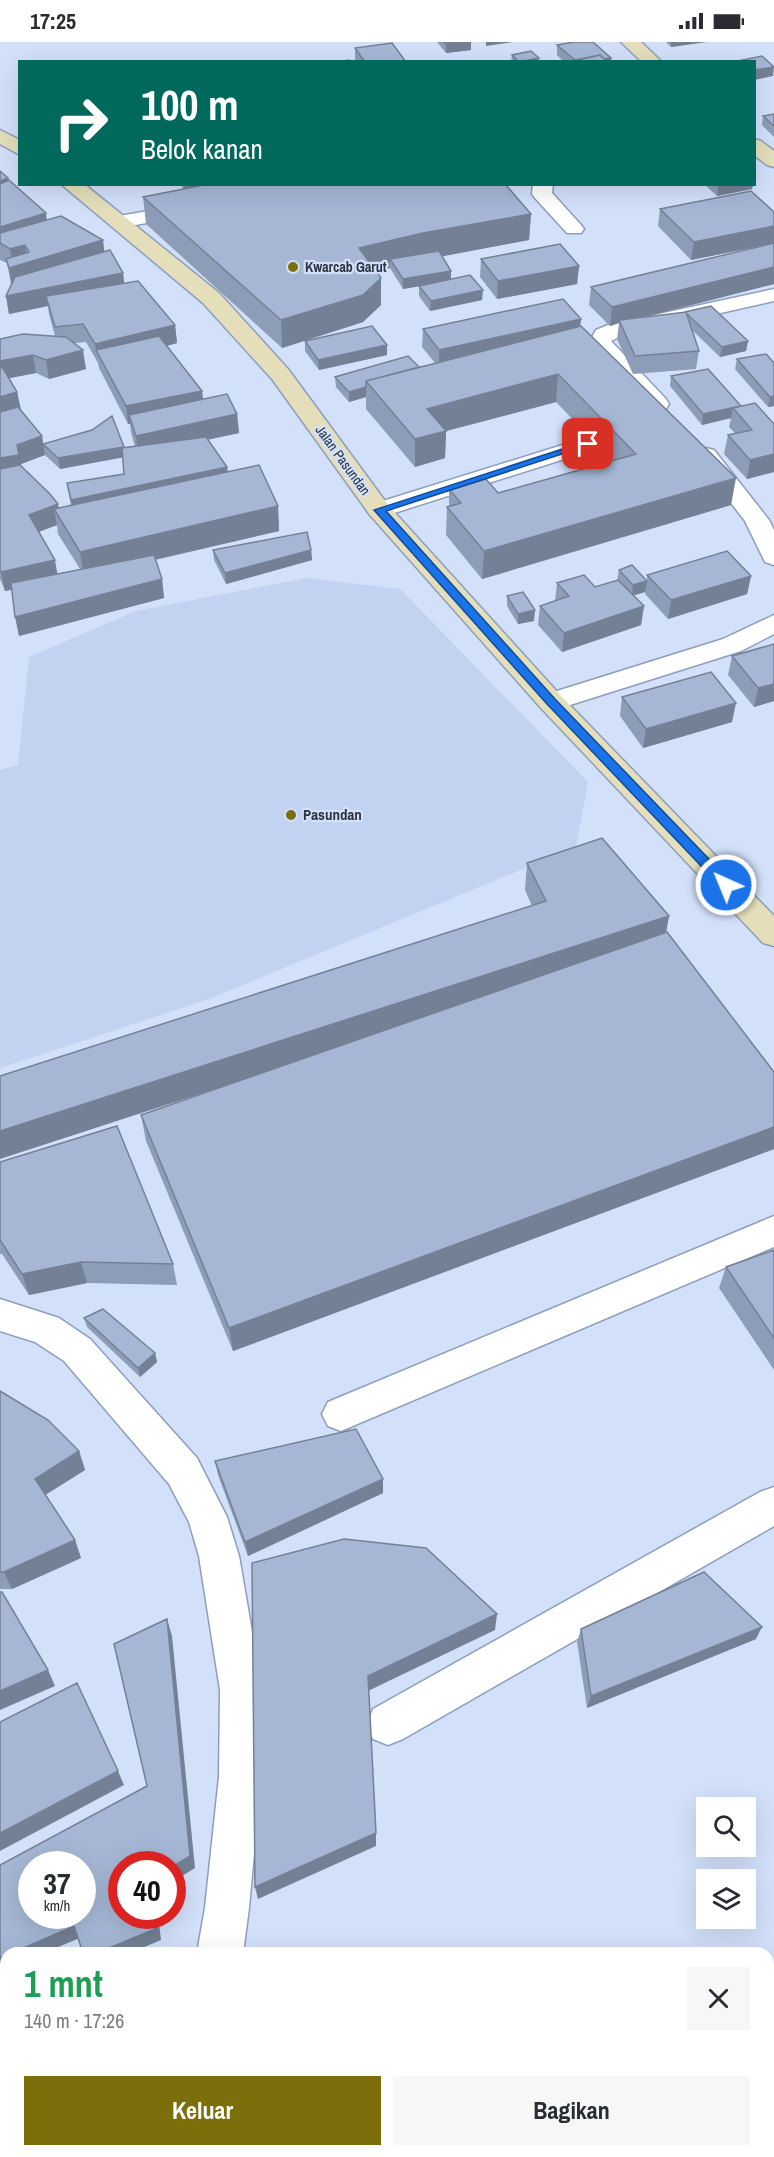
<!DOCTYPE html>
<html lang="id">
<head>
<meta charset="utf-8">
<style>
	body { margin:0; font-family:"Archivo Narrow",sans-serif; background:#f7f7f7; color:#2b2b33; height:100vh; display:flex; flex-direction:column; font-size:22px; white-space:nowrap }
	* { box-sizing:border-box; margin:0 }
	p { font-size:20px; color:#7c7c81 }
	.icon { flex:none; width:33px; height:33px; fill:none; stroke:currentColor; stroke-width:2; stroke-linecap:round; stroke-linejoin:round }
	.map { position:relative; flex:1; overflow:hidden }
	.side { position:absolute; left:0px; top:1905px; width:774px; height:210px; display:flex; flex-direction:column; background:#fff; border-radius:18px 18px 0 0; box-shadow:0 6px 24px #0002 }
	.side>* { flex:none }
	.banner { position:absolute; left:18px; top:18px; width:738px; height:126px; border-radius:0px; box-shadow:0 6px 24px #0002; background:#00695c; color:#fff; overflow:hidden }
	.controls { position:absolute; left:696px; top:1755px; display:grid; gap:12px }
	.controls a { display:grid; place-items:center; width:60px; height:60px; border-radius:0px; background:#fff; box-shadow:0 6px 24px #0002; font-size:30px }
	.speed { position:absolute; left:18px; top:1809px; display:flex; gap:12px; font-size:30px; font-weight:700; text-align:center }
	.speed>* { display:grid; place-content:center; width:78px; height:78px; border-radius:50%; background:#fff; box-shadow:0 6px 24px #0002; line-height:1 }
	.speed small { font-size:15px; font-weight:400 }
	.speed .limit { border:9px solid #d22; background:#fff; color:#111 }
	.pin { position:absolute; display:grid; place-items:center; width:51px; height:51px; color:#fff; margin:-26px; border-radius:12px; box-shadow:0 3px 9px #0006 }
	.me { position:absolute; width:66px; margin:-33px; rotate:316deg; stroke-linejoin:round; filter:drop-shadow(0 0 4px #0008) }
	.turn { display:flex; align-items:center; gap:21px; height:126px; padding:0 24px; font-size:27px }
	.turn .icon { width:78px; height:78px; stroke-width:2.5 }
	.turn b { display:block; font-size:42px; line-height:51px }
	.round { display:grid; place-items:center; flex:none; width:63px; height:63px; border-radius:0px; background:#f7f7f7 }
	.overview { display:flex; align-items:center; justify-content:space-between; height:102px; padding:0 24px }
	h1 { font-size:36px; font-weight:700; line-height:45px; color:#1e9e55 }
	.cta { display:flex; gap:12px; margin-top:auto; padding:12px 24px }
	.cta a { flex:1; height:69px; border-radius:0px; background:#7c6e0b; color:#fff; font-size:24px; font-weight:700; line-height:69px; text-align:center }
	.cta a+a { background:#f7f7f7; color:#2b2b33 }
	.status { display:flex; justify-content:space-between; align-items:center; height:42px; padding:0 30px; background:#fff; direction:ltr }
	.status svg { height:16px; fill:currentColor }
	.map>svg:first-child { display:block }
	.built { fill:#c2d2f1 }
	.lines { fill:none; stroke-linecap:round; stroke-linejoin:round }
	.lane-casing { stroke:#8d9ebc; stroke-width:3 }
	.street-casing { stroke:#8d9ebc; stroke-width:3 }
	.secondary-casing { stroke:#8d9ebc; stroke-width:3 }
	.lane { fill:#fff; fill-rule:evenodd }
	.street { fill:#fff; fill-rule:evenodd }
	.secondary { fill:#e4dfba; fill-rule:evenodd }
	.wall { fill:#8e9db7; fill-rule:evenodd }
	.shaded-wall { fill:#748095 }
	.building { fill:#a5b7d5; stroke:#748095; stroke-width:1.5; fill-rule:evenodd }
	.route { fill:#1a73e8; stroke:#114b97; stroke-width:1.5 }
	.poi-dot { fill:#7c6e0b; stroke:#d2e0fa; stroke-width:2 }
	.labels { text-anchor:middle; stroke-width:4.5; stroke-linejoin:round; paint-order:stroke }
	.far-poi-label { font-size:14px; font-weight:bold; fill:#2c333f; stroke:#d2e0fa; text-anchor:start }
	.far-street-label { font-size:14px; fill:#2c333f; stroke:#d2e0fa }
	.poi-label { font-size:15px; font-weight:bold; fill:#2c333f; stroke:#d2e0fa; text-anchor:start }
</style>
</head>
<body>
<div class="status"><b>17:25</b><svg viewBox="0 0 49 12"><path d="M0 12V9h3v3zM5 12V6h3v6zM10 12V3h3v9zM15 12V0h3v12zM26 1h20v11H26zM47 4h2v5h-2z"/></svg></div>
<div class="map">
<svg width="774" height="2115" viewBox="0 0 774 2115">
	<rect width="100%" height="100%" fill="#d2e0fa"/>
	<!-- built -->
	<path class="built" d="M307,536L400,547L588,740L576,805L209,957L0,1026V728L18,723L29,615L136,569Z"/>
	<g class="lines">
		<defs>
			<path id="lane" d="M588,395L596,397L600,402L596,407L388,473L379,475L370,473L367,468L370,463Z
				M774,1174V1205L341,1389L328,1384L322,1372L328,1360Z"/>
			<path id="street" d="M533,142H553L552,151L581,183L584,187L581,191H567L535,156L532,152Z
				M189,162L196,164L199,168L196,172L119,186L112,184L109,180L112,176L119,174Z
				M774,247V259L623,293L611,299L666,357L669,362L666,367L658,369L650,367L589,300L596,288L608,283Z
				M706,406L714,408L769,478L774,488V523L765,520L745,479L694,413L698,408Z
				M774,573V592L741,609L551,669L541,666L537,660L541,654L723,597Z
				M0,1257L59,1276L90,1297L197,1416L227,1475L239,1514L262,1648L261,1735L249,1866L243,1911H197L205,1866L219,1735L220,1648L199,1514L189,1480L169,1442L64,1319L35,1300L0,1289Z
				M774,1445V1484L403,1697L388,1703L373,1697L367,1682L373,1667L760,1450Z
				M127,2109H176L174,2115H125Z"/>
			<path id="secondary" d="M621,0H641L662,20H642Z
				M0,88L20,98V113L0,102Z
				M754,97L761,99L774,109V125L767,123L754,113Z
				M61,142H84L219,251L288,327L388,463L561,654L774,874V904L763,901L541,666L370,473L272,337L203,261Z"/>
		</defs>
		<!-- lane casing -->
		<use href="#lane" class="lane-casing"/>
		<!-- street casing -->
		<use href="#street" class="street-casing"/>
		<!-- secondary casing -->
		<use href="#secondary" class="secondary-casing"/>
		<!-- lane -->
		<use href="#lane" class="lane"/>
		<!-- street -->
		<use href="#street" class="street"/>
		<!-- secondary -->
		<use href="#secondary" class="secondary"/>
	</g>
	<!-- wall -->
	<path class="wall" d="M437,0H471V8L446,11Z
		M666,0H706L671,5Z
		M557,3L611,16V20H564L557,13Z
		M355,6L406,20H355Z
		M512,13L538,20H511Z
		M774,72V95L762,83L763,74Z
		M0,129L47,178L103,198L104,209L123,231L124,241L175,283L177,301L167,304L202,349L203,357L237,372L239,391L208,397L227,425L228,429L278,464L279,489L155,518L162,537L164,556L19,594L12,548L5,549L0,537V297L55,294L49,272L48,264L9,272L6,254L11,242L7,221L0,218ZM86,300L98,321L99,326L128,382H130L131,391L135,404L124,406L92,388L43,402L42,394L21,368L17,350L9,336L36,331L49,337L86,327L75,301ZM45,413L60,427L123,415L124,432L67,441L71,464L59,466L21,425V422ZM57,483L58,492L80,527L58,532L39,490Z
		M181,142H505L531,172L529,198L442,214L451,229V237L482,258L430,269L419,254V244L403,247L390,226L376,229L381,263L363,280L282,306L146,182L143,155L183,148Z
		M704,142H753L752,147L717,154Z
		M751,149L774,242L642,276L685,270L748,299L746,309L720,315L692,288L699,309L696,327L633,332L617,297L619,281L610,284L589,263L591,245L762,204L691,218L658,184L660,167Z
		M481,217L579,224L577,242L497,257L480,235Z
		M581,277L580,284L731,463L482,537L446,493L447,465H449V447L498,451L612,418L556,360L446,389L445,416L415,425L366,367V355L349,360L336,345L335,335L419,325L435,321L422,305L423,287Z
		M305,299L387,313L319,328L305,309Z
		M737,317L774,321V364L768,365L735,327Z
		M671,334L741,364L774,382V430L747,437L724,412L728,393L735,391L729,385L731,376L702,383L670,344Z
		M213,508H311L312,518L226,542L214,518Z
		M619,528L647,539V533L751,534L747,552L668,577L645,552V550L633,553L644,564L641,583L562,610L538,583L540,564L555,559L557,541L595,545L617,538Z
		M507,554L534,579L518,582L507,564Z
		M774,602V659L754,665L728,633L732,614Z
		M622,655L732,680L643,706L620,674Z
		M527,821L669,874L666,890L774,1030V1107L233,1309L146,1099L141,1073L232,1042L532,864L525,848Z
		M0,1120L173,1222L177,1243L87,1241L29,1253L2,1212H0Z
		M774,1208V1328L719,1246L726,1225Z
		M84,1276L155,1311L157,1320L140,1335L87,1285Z
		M0,1349L79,1409L85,1428L45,1453L75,1498L81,1516L12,1547H0Z
		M215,1419L383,1451L248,1514L218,1433Z
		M581,1587L756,1597L587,1666L577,1600Z"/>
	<!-- shaded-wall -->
	<path class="shaded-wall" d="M460,0H471V8L446,11V2Z
		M486,0H513L486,4Z
		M671,0H706L671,5Z
		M539,16L538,20H519Z
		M611,16V20H592Z
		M774,25L773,34L754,38V28Z
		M8,136L10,146L0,149V139Z
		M184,142H210L185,150Z
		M727,142H753L752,147L717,154L718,144Z
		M46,171L48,189L0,201V185Z
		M531,172L529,198L423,218L390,217V226L359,233V206L423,191Z
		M774,184V201L691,218L694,200Z
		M103,198L105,216L12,244L9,226L13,225L10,207L25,203L28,220Z
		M579,224L577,242L497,257L498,239Z
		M774,225V242L620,281L619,278V281L610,284L612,265Z
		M451,229V239L403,247V237Z
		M123,231L125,249L46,254L48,264L9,272L6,254Z
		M381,236V263L363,280L282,306L281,278Z
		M483,248L482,258L430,269L431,259Z
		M581,277L579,295L439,326V308Z
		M175,283L177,301L103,320L96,308L98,321L95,302Z
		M748,299L746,309L720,315L722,305Z
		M387,303V313L319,328L318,318Z
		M83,308L86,327L49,337L46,318Z
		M33,313L36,331L0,338V319Z
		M558,332L556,360L446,389L445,416L415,425V397L427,367Z
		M366,345V355L349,360V350Z
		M202,349L204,367L129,373L130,382H128L126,364Z
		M17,350L21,368L0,374V355Z
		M774,354V364L768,365L770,355Z
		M733,366L731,376L702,383L703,372Z
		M237,372L239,391L138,413L136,394Z
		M42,394L45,413L21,422L23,432L0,435V416L17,403Z
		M124,405L125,415L60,427L58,416Z
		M774,412V430L747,437L750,418Z
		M227,425L229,444L74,477L71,458Z
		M736,436L731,463L482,537L484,509Z
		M58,462L61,478L54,467L57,483L32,492L29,473Z
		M278,464L279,489L84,534L80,510Z
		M311,508L312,518L226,542L225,531Z
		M55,518L58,536L5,549L1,530Z
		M751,534L747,552L668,577L671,558Z
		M162,537L164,556L19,594L15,575Z
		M647,539L645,550L632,554L633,543Z
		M644,564L641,583L562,610L564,591Z
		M535,568L534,579L518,582V572Z
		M774,642V659L754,665L758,646Z
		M736,661L732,680L643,706L646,687Z
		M669,874L664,901L0,1117V1089Z
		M774,1085V1107L233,1309L229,1286Z
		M81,1220L87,1241L29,1253L22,1232Z
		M155,1311L157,1320L140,1335L138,1326Z
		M79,1409L85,1428L42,1455L35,1437Z
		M383,1437V1451L248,1514L245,1500Z
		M75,1498L81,1516L12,1547L4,1530Z
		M497,1572L495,1588L368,1649V1634Z
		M167,1577L172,1594L195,1826L172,1840Z
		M762,1585L756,1597L587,1666L591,1654Z
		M48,1628L55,1644L0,1668V1649Z
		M118,1729L124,1743L0,1809V1791Z
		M376,1791V1804L258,1857L255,1845Z
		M154,1874H158L161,1898L130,1911H97Z
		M74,1884L82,1895L44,1911H12Z
		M6,1913V1927L0,1920V1916Z"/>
	<!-- building -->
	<path class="building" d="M444,0H460L446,2Z
		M574,0H593L611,16L604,17L600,13L575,18L557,3Z
		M392,1L406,20H365L355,6Z
		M531,9L539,16L519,20L512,13Z
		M600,13L607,20H569Z
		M762,14L774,25L754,28V20H733Z
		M349,18L350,20H337Z
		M774,72V84L763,74Z
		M0,129L8,136L0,139Z
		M9,138L46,171L0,185V142Z
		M209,142H505L531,172L423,191L359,206L381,236L363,253L281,278L143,155Z
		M751,149L774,170V184L694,200L660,167Z
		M61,174L103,198L9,226L6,217L29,210L25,203L10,207L0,201V191Z
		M774,201V225L612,265L591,245Z
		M560,202L579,224L498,239L481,217Z
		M110,208L123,231L6,254L15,235Z
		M439,209L451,229L403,237L390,217Z
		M470,233L483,248L431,259L419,244Z
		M138,239L175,283L95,302L83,282L55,285L46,254Z
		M563,257L581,277L439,308L423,287Z
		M711,264L748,299L722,305L685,270Z
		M686,270L699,309L635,314L619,278Z
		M372,284L387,303L318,318L305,299Z
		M581,284L736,436L484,509L447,465L461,461L449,447L486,437L498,451L636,412L558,332L427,367L446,389L415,397L366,339Z
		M23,292L66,295L83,308L46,318L33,313L0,319V297Z
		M159,294L202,349L126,364L96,308Z
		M766,312L774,321V354L770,355L737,317Z
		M408,314L419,325L366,339V345L349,350L335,335Z
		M0,326H3L17,350L0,355Z
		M708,327L741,364L703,372L671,334Z
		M227,352L237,372L136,394L129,373Z
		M755,361L774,382V412L750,418L728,393L752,388L733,366Z
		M18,365L42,394L17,403L19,413L0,416V370Z
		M112,374L124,405L58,416L43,402L92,388Z
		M206,395L227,425L71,458L67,441L124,432L122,406Z
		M20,423L49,451L58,462L29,473L55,518L1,530L0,527V427Z
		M259,423L278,464L80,510L54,467Z
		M307,490L311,508L225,531L213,508Z
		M727,509L751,534L671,558L647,533Z
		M154,513L162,537L15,575L11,541Z
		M632,523L647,539L633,543L619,528Z
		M584,533L595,545L618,538L644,564L564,591L540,564L569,554L557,541Z
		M523,550L535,568L518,572L507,554Z
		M774,602V642L758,646L732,614Z
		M711,630L736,661L646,687L622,655Z
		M602,796L669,874L0,1089V1034L546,859L527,821Z
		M667,890L774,1030V1085L229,1286L141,1073Z
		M117,1084L173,1222L81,1220L22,1232L0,1198V1120Z
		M774,1208V1296L726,1225Z
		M103,1267L155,1311L138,1326L84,1276Z
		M0,1349L48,1378L79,1409L35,1437L75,1498L4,1530H0Z
		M356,1387L383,1437L245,1500L215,1419Z
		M344,1497L426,1506L497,1572L368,1634L376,1791L255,1845L252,1521Z
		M704,1530L762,1585L591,1654L581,1587Z
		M0,1550H2L48,1628L0,1649Z
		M167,1577L190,1814L172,1825V1822H122V1874H154L155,1887L97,1911H83L74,1884L12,1911H6V1913L0,1916V1823L147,1744L114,1602ZM32,1822H82V1874H32Z
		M77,1641L118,1729L0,1791V1680Z"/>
	<!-- route -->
	<path class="route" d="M584,400L593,402L386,469L555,657L731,840L732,843L731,846H722L547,662L374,468Z"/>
	<!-- markers -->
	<g class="poi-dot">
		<circle cx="293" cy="225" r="6"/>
		<circle cx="291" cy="773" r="6"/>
	</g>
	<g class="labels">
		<!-- far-poi labels -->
		<g class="far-poi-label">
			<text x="305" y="230">Kwarcab Garut</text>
		</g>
		<!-- far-street labels -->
		<g class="far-street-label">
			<text transform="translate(343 418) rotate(54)" y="5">Jalan Pasundan</text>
		</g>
		<!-- poi labels -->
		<g class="poi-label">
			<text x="303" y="778">Pasundan</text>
		</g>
	</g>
</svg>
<div class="controls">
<a><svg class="icon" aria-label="search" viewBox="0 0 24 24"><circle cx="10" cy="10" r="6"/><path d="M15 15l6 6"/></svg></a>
<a><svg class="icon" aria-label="layers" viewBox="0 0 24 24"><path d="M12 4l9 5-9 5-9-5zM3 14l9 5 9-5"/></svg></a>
</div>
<div class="speed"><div>37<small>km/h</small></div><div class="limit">40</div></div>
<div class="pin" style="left:588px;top:402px;background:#d93025"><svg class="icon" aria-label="arrive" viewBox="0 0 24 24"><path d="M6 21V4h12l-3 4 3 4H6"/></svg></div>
<svg class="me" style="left:726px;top:843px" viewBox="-20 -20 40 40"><circle r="17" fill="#1a73e8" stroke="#fff" stroke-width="3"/><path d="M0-11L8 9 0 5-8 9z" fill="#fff"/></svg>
<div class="banner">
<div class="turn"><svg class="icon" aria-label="right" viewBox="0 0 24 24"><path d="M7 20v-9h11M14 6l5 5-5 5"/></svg><div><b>100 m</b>Belok kanan</div></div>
</div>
<section class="side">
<div class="overview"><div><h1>1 mnt</h1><p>140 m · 17:26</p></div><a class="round"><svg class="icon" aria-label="close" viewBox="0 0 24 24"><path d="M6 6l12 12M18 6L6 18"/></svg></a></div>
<div class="cta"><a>Keluar</a><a>Bagikan</a></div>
</section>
</div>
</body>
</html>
